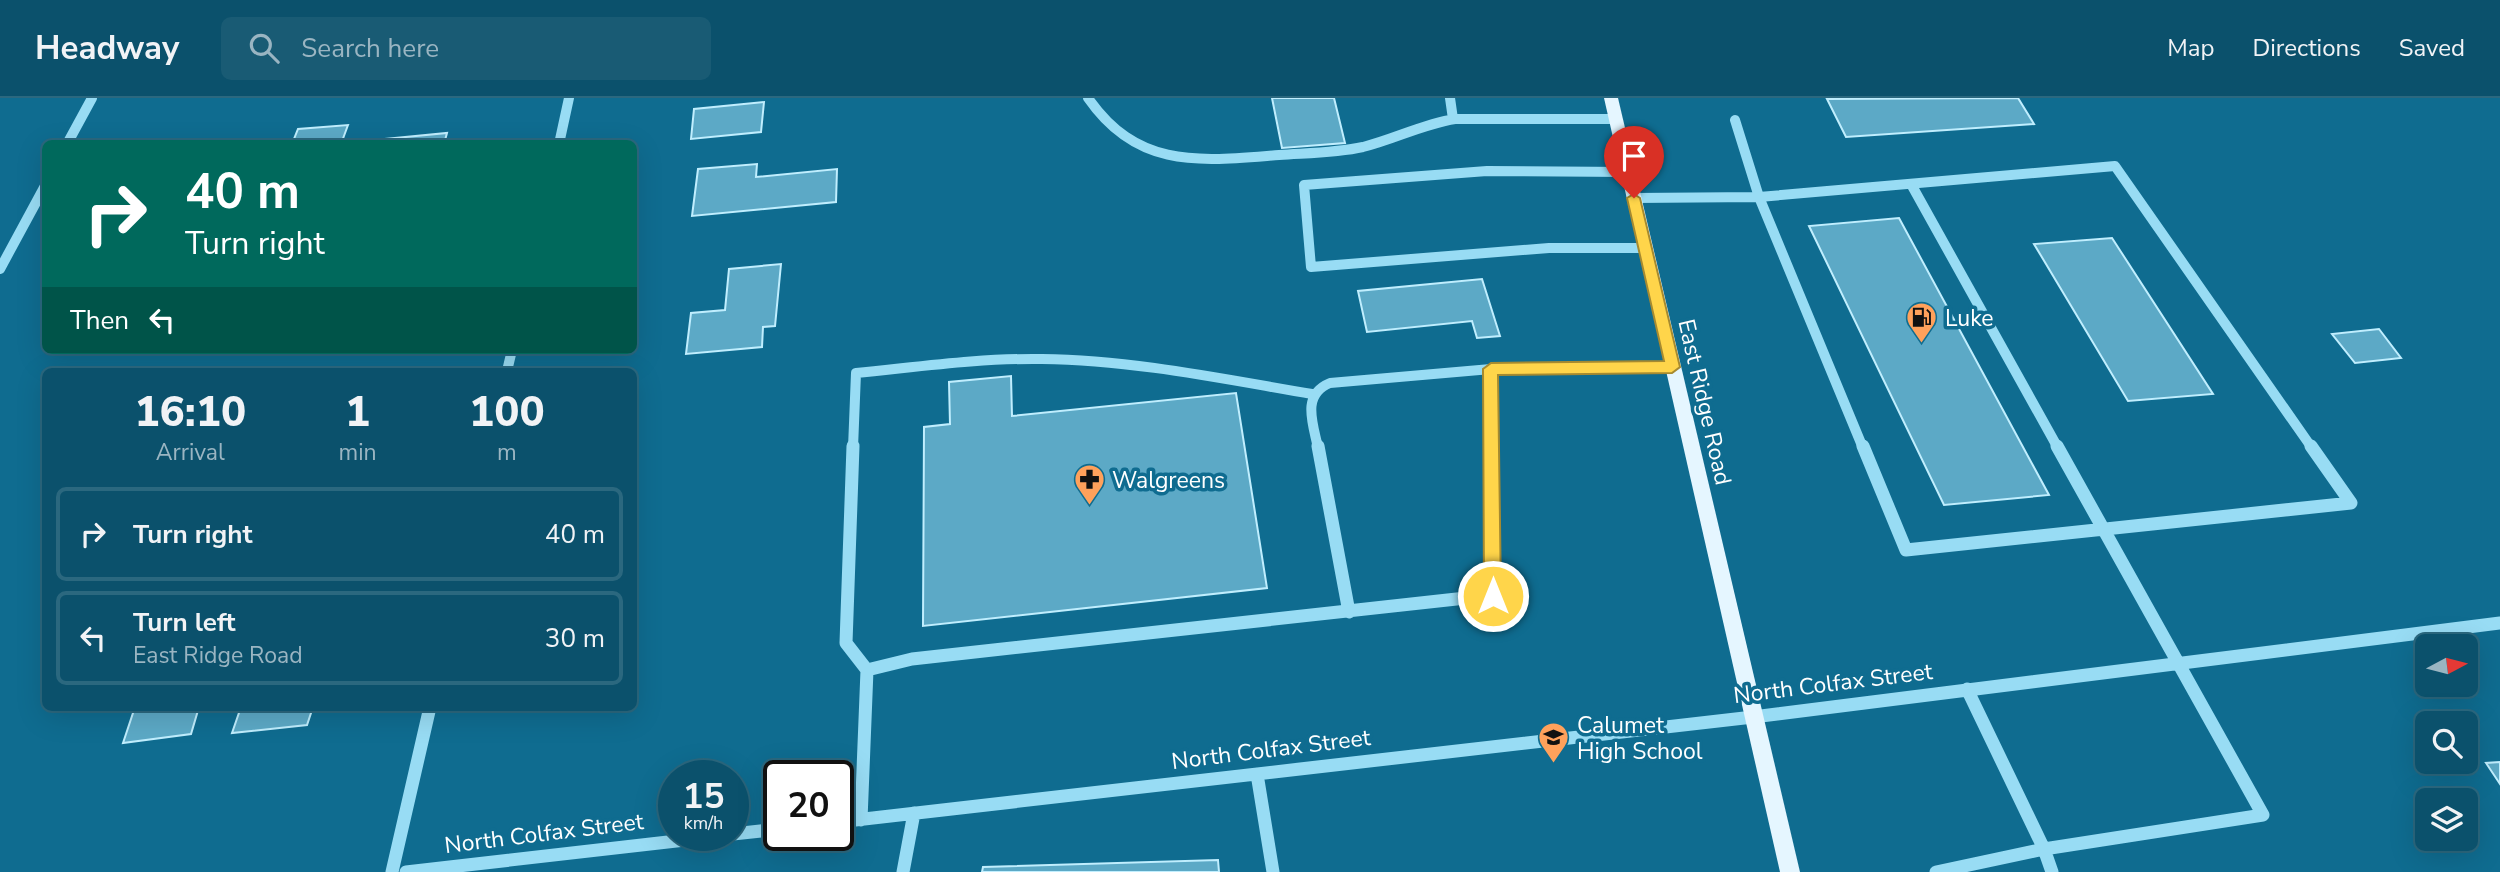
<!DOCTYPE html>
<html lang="en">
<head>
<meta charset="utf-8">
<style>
	body { margin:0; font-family:"Nunito Sans",sans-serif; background:#195b74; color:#f1f3f6; height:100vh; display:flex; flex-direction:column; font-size:26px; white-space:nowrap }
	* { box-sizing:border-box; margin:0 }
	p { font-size:23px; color:#9ab5c2 }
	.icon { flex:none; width:38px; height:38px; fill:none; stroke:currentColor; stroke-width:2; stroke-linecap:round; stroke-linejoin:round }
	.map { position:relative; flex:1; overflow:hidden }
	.sheet { position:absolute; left:42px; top:270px; width:595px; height:343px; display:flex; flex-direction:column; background:#0b516c; border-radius:10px; box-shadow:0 7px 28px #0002,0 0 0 2px #2b687f }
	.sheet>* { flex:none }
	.hud { position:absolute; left:42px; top:42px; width:595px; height:214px; border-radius:10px; box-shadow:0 7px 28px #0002,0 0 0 2px #2b687f; background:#00695c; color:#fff; overflow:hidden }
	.needle { width:46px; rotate:83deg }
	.controls { position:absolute; left:2415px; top:536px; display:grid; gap:14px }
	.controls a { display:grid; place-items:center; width:63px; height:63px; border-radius:10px; background:#0b516c; box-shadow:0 7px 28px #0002,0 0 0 2px #2b687f; font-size:35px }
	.speed { position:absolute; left:658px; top:662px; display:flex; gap:14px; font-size:35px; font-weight:700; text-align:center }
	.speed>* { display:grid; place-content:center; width:91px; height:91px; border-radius:50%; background:#0b516c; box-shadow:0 7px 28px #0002,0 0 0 2px #2b687f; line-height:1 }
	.speed small { font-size:18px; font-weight:400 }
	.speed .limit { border:4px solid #111; border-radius:10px; background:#fff; color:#111 }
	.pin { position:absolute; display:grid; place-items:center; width:60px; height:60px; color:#fff; margin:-72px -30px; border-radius:50% 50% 50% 0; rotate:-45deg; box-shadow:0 0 7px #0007 }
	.pin .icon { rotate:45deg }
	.me { position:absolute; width:77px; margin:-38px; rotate:0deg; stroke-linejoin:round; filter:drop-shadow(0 0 5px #0008) }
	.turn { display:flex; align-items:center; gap:24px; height:147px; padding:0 28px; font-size:32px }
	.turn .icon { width:91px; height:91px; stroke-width:2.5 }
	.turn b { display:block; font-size:49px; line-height:60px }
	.then { display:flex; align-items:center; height:66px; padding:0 28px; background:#0003; gap:14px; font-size:26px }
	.eta { display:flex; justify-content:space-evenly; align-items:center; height:119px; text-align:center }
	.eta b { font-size:42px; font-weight:800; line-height:49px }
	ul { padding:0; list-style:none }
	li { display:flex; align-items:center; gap:21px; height:94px; margin:0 14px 10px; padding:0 14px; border:4px solid #2b687f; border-radius:10px }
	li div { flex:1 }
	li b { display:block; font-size:26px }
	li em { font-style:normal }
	header { display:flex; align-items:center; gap:42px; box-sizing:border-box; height:98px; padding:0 35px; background:#0b516c; border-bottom:2px solid #2b687f }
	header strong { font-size:33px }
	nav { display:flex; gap:38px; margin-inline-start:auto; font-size:24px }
	.search { width:490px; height:63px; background:#195b74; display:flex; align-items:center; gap:18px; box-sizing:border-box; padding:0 24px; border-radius:10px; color:#9ab5c2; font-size:26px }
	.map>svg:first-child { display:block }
	.building { fill:#5ca9c6; stroke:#c0eefe; stroke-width:2 }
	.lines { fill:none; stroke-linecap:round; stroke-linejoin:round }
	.minor-far1 { stroke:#98dcf4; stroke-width:10 }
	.minor { stroke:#98dcf4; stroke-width:13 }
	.major { fill:#e5f6ff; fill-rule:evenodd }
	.route { fill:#ffd54a; stroke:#a68a30; stroke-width:2 }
	.labels { text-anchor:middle; stroke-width:7; stroke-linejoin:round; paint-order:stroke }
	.poi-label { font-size:23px; fill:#fff; stroke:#0f6c90; text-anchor:start }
	.street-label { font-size:23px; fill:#fff; stroke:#0f6c90 }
</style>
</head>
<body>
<header>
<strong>Headway</strong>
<div class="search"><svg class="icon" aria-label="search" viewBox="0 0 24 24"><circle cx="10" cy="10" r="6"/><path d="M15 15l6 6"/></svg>Search here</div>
<nav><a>Map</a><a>Directions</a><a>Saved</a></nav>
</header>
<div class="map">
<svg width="2500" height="774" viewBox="0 0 2500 774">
	<rect width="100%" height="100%" fill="#0f6c90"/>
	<!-- building -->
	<path class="building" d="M1272,0H1334L1345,45L1282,50Z
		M2018,0L2034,26L1846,39L1827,1Z
		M764,4L761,34L691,41L694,11Z
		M348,27L341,46H292L298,31Z
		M447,35L444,46H374L375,42Z
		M757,66L756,79L837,71L836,104L692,118L698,71Z
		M1899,120L2049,397L1944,407L1809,128Z
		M2112,140L2213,296L2128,303L2034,146Z
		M781,166L775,228L763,229L762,249L686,256L691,215L725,212L729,171Z
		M1482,181L1500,238L1477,240L1472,223L1367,234L1358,193Z
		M2379,231L2401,260L2355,265L2332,236Z
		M1011,278L1012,318L1236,295L1267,490L923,528L924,329L950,326L949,284Z
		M135,609H199L191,636L123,645Z
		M241,609H313L307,627L232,635Z
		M2500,664V686L2486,665Z
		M1218,762L1219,774H982L983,769Z"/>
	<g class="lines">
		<!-- minor-far1 -->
		<path class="minor-far1" d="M1088,0C1138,72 1200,63 1279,57C1307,55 1336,55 1363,49C1395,41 1423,26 1455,21H1615
			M1450,0L1453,21
			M1735,22L1759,99
			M67,46L92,0
			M559,46L569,0
			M1628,74L1487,73L1304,87L1311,169L1549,150H1645
			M1911,86L2058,350
			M1759,99L1863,350
			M1759,99L2115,68L2312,350
			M1634,100L1759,99
			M0,171L46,86
			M1491,271L1492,350
			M507,273L512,252
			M853,350L856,275C918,269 980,260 1042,261C1133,262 1223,281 1312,296
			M1318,350C1313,325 1301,297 1330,285L1491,271L1672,269"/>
		<!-- minor -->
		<path class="minor" d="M853,348L846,545L867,572L861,722
			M1318,348L1349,514
			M1863,348L1906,452L2351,405L2311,348
			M867,572L912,561L1493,497L1492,348
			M1967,591L2044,751L2263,717L2057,348
			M1257,676L1273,774
			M838,724L1753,619L2500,525
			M733,736L779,731
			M392,774L430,609
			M406,774L729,737
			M903,774L914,715
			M1936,774L2044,751L2052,774"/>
		<!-- major -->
		<path class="major" d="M1604,0H1618L1800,774H1780Z"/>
	</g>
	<!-- route -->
	<path class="route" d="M1634,96L1640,100L1680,269L1672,275L1498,277L1501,498L1499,503L1493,505L1487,503L1484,498L1483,271L1491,265L1664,263L1627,100Z"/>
	<!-- icons -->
	<defs>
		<symbol id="fuel-pin" viewBox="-11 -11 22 30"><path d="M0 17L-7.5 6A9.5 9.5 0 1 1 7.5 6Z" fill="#ffa15b" stroke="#0f6c90"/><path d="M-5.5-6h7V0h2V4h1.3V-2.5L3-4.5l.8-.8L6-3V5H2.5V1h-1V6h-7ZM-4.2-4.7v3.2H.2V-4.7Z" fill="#111"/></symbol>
		<symbol id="pharmacy-pin" viewBox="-11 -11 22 30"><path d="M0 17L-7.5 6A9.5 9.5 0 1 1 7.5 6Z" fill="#ffa15b" stroke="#0f6c90"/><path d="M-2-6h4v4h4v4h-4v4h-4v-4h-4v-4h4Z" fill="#111"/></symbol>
		<symbol id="school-pin" viewBox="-11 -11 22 30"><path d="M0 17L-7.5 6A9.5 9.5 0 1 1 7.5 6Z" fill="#ffa15b" stroke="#0f6c90"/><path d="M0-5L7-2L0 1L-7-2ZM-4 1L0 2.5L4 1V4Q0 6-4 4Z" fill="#111"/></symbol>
	</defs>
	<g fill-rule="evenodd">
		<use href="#fuel-pin" x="1904" y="202" width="35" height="47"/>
		<use href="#pharmacy-pin" x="1072" y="364" width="35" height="47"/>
		<use href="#school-pin" x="1536" y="622" width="35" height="47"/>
	</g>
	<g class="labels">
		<!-- poi labels -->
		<g class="poi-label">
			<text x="1945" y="228">Luke</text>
			<text x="1112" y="390">Walgreens</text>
			<text x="1577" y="635">Calumet<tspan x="1577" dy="26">High School</tspan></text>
		</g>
		<!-- street labels -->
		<g class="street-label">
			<text transform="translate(1705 304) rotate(77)" y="8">East Ridge Road</text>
			<text transform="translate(1833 585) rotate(-7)" y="8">North Colfax Street</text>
			<text transform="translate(1271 651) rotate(-7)" y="8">North Colfax Street</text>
			<text transform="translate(544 735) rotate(-7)" y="8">North Colfax Street</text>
		</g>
	</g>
</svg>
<div class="controls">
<a><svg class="needle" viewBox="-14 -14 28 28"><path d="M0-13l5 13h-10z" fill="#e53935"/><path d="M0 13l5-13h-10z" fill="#9ab5c2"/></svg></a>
<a><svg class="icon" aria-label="search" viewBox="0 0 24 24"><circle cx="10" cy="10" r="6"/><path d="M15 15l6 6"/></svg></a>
<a><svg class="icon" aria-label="layers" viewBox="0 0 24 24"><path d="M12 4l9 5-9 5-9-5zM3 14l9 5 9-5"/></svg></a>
</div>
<div class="speed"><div>15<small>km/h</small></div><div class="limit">20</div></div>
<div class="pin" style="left:1634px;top:100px;background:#d93025"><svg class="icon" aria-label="arrive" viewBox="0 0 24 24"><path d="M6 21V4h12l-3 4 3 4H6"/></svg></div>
<svg class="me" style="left:1493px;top:498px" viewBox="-20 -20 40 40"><circle r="17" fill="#ffd54a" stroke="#fff" stroke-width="3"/><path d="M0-11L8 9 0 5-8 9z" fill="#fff"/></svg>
<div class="hud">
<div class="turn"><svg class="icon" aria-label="right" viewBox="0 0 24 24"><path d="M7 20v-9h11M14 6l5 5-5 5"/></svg><div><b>40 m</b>Turn right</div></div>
<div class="then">Then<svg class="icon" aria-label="left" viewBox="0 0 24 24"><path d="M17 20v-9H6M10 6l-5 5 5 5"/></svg></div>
</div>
<section class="sheet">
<div class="eta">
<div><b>16:10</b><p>Arrival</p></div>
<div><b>1</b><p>min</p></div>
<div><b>100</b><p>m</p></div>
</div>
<ul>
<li><svg class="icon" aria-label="right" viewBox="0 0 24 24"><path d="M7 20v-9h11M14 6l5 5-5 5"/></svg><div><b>Turn right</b></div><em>40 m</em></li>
<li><svg class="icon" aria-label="left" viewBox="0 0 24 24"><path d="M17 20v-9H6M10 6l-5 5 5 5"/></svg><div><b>Turn left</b><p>East Ridge Road</p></div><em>30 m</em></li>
</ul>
</section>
</div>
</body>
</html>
